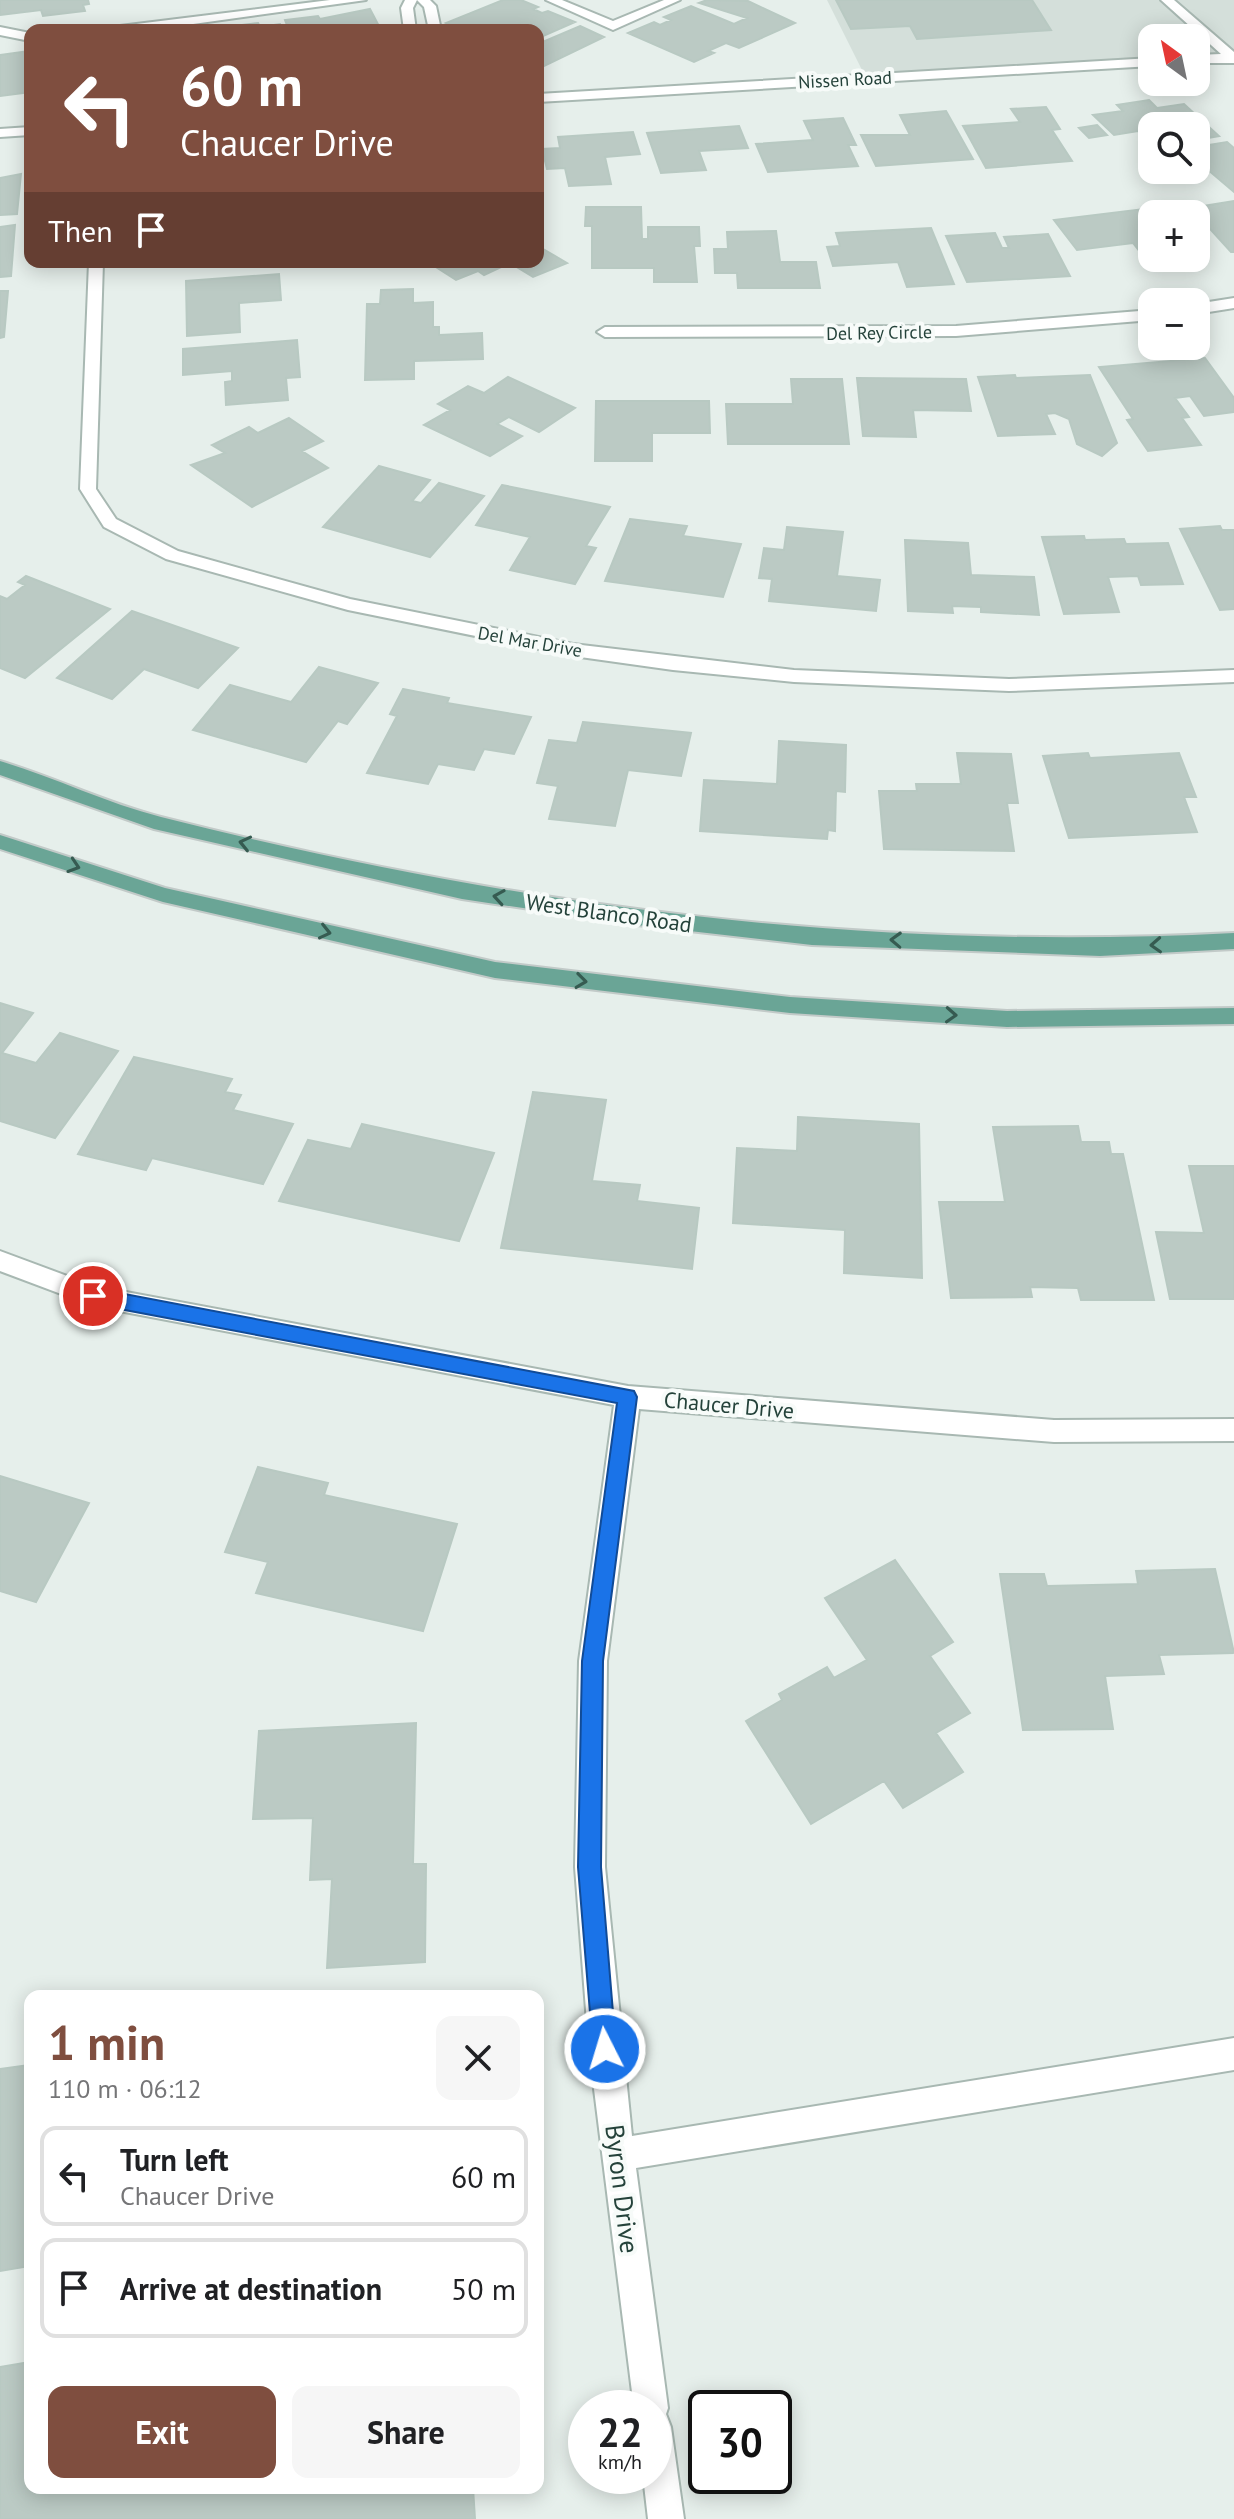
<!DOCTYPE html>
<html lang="en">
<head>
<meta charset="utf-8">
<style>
	body { margin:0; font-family:"PT Sans",sans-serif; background:#f6f6f6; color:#202124; height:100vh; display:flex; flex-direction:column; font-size:30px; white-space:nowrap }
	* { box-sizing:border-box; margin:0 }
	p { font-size:26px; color:#757577 }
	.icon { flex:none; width:44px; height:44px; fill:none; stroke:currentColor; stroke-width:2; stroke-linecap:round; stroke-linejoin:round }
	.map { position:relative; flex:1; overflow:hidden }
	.panel { position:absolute; left:24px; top:1990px; width:520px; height:504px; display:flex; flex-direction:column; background:#fff; border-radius:16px; box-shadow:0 4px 20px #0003 }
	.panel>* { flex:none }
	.banner { position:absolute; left:24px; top:24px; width:520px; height:244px; border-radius:16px; box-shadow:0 4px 20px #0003; background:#7f4e3f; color:#fff; overflow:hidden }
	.needle { width:52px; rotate:327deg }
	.fabs { position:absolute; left:1138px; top:24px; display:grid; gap:16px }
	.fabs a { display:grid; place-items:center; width:72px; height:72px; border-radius:16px; background:#fff; box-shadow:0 4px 20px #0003; font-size:40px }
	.speed { position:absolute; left:568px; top:2390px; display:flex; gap:16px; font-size:40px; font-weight:700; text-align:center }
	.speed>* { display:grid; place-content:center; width:104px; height:104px; border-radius:50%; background:#fff; box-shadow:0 4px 20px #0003; line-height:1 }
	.speed small { font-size:20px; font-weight:400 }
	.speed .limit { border:4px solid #111; border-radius:12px; background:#fff; color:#111 }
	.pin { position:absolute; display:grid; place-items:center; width:68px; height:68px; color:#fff; margin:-34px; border:4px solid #fff; border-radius:50%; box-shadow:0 2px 8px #0007 }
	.me { position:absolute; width:88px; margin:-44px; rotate:355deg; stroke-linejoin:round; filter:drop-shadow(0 0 6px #0008) }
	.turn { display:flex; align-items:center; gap:28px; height:168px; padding:0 24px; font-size:36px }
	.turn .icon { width:104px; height:104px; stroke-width:2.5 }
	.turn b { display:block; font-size:56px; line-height:68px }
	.then { display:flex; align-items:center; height:76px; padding:0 24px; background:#0003; gap:16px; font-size:30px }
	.round { display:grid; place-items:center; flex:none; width:84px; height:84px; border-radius:16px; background:#f6f6f6 }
	.summary { display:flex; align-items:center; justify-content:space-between; height:136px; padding:0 24px }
	h1 { font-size:48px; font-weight:700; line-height:60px; color:#7f4e3f }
	.button { display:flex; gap:16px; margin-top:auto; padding:16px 24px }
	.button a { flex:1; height:92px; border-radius:16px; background:#7f4e3f; color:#fff; font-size:32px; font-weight:700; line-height:92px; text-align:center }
	.button a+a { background:#f6f6f6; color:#202124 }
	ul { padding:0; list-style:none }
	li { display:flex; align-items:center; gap:24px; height:100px; margin:0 16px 12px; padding:0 8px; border:4px solid #e0e0e0; border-radius:16px }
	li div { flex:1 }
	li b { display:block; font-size:30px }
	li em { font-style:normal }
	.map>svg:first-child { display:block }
	.built { fill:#d4dfda }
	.building { fill:#bbcac4; stroke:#b8c9c2; stroke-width:2 }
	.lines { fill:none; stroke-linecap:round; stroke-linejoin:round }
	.minor-casing { stroke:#a8b8b2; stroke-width:4 }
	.major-casing { stroke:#c2cac8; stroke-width:4 }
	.minor { fill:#fff; fill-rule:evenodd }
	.major { fill:#6aa596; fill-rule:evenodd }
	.oneway { stroke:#365b51 }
	.route { fill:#1a73e8; stroke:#114b97; stroke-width:2 }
	.labels { text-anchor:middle; stroke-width:8; stroke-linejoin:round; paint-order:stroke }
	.far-street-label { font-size:18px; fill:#24423a; stroke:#f7fbf9 }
	.street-label { font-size:22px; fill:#24423a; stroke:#f7fbf9 }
	.near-street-label { font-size:26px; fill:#24423a; stroke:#f7fbf9 }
</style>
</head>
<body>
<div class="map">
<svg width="1234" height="2519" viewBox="0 0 1234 2519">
	<rect width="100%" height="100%" fill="#e6efeb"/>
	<!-- built -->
	<path class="built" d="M827,0H1234V57L1196,59V38H1152V62L866,78Z"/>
	<!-- building -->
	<path class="building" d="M0,0H88L89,4L83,5L85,11L43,16L41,10L0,15Z
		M503,0H521L538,7L533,9L542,13L548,11L575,22L541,37L538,30H462L446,23Z
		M707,0L748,1L795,23L739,48L726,43L708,51L714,53L694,62L628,33L654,22L660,25L671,20L664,17L691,6L734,24L747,18L699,3Z
		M836,0H1032L1051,30L917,39L910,26L851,29Z
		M370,9L381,30H289L285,20L318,16L320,19Z
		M258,23L260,27L280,24L282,30H226L225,27Z
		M580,26L604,37L538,69V44Z
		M30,51V92L0,96V55Z
		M1149,100L1157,108L1184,104L1219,136L1196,140V126H1152V139L1147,140L1138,131L1114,135L1093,115L1123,111L1117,105Z
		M1046,107L1060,129L1052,130L1072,161L986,168L963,126L1020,122L1011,109Z
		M946,111L973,159L876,166L861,135H910L900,115Z
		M843,118L856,145H848L858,166L768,172L756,144L813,140L804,121Z
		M1097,125L1107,135L1089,138L1079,128Z
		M739,126L748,148L699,151L706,170L661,173L647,133Z
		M633,132L640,154L605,157L611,184L569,186L565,168L547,169L542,149L560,148L558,137Z
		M1227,142L1234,148V192L1207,169L1169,175L1164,170H1196V147Z
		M21,174L17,214L0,215V178Z
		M1234,201V252H1231L1191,208Z
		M586,207H641L642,239H648V227H699L700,246H694L697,282H654V268H592V226H585Z
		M1144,209L1152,220V258H1191L1194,261L1151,266L1133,243L1077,250L1054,220Z
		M15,225L11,276L0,277V227Z
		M931,228L954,284L907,287L898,262L833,266L827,247L840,246L836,233Z
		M776,231L780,262H816L820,288H738L737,273H715L714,249H728L727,232Z
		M995,233L1002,248H1009L1004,237L1048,234L1070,276L967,282L946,236Z
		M538,246L567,263L533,277L510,263L484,275L478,271L456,280L428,262H538Z
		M279,274L281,300L239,303L240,332L187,336L186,281Z
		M413,289V303L433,302V327H439V335L482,333L483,359L414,361V379L365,380L367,304H380L381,290Z
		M0,291H8L4,337L0,338Z
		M297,340L300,377L286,378L288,400L226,405L225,382L232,381V371L183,375V349Z
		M1205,358L1234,398V412L1204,416L1190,396L1175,398L1189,417L1182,418L1201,445L1148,451L1127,420L1133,419L1099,367Z
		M1015,375L1016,378L1090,375L1117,443L1102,456L1077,444L1069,419L1055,413L1046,414L1055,434L998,436L978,377Z
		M508,377L575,408L539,432L509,417L497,424L522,436L490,456L424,425L450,410L438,404L468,386L484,393Z
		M857,378L966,379L971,411L913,410L916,437L863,436Z
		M791,379H842L849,444H728L726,404H793Z
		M596,401H709L710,433H652V461H595Z
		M289,418L323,441L302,451L328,468L252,507L191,465L225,453L212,445L249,427L258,433Z
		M379,466L430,480L412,501L421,503L439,483L484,496L430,557L323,527Z
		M502,485L610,507L586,546L596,548L575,584L510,570L530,537L476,525Z
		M630,519L687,526L683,536L741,544L723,597L605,581Z
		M1220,526L1222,530H1234V609L1220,610L1180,529Z
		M787,527L843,532L837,576L880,580L876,611L769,601L772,579L759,578L764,548L784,550Z
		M1084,536L1085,540L1124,539L1126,544L1168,543L1183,584L1141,585L1138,576L1108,577L1119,612L1064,614L1042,537Z
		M905,540L968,543L971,575L1034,577L1039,615L981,612V607L952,606L953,613L908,611Z
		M26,576L110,609L25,678L0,668V596L7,599L25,585L18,582Z
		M132,611L238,648L198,688L144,669L112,699L57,678Z
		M319,667L378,683L347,724L338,721L306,762L193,730L230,685L291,702Z
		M403,689L449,698L447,703L531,717L514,754L484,749L474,770L438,764L428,784L367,773L397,716L390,714Z
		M583,722L691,733L681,776L628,770L615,826L549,819L558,786L537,783L549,740L577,743Z
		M779,741L846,745L845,792L836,791L835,831L828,830L827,839L700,831L704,780L777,784Z
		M957,753L1011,754L1018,803H1007L1014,851L884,849L879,791H917L916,784H961Z
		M1088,753L1090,758L1179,753L1196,797H1184L1197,832L1069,838L1043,756Z
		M0,1003L33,1013L2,1053L36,1063L60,1033L118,1051L55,1138L0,1121Z
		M134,1057L232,1079L225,1092L241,1095L233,1110L293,1124L263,1184L152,1158L146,1170L78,1154Z
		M533,1092L606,1100L592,1181L640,1185L637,1201L699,1208L692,1269L501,1248Z
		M798,1117L919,1124L922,1278L844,1273L845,1230L733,1223L737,1148L797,1151Z
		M362,1124L494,1153L459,1241L279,1201L308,1140L351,1149Z
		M1078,1126L1081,1142H1109L1111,1154H1123L1154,1300H1081L1078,1288L1030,1287L1032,1297L951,1298L939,1202H1005L993,1127Z
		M1189,1166H1234V1299H1170L1156,1232L1204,1233Z
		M258,1467L328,1483L324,1495L457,1524L423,1631L256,1593L268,1562L225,1552Z
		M0,1476L89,1503L36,1602L0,1591Z
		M895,1560L953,1642L930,1656L970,1713L936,1733L963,1772L903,1808L884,1781L811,1824L746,1721L782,1700L779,1694L827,1667L834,1678L867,1660L825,1598Z
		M1215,1569L1234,1653L1159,1655L1164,1674L1105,1676L1113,1729L1023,1730L1000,1574H1044L1047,1586L1138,1584L1136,1571Z
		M416,1723L413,1864H426L425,1962L327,1968L332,1879L310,1880L313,1818L253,1819L259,1731Z
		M30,2065V2266L0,2271V2069Z
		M30,2362V2488H473L475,2519H0V2367Z"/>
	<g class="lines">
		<defs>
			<path id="minor" d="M330,0H366L150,30H114L120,26Z
				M405,0H430L436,6L441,30H429L424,7L417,0L413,8L416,30H404L401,8Z
				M546,0H562L613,21L664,0H680L613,30Z
				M1161,0H1174L1234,52V63H1196V55L1221,54Z
				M0,27L30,33V41L0,35Z
				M1152,58V66L538,102V94Z
				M30,127V135L0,137V129Z
				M89,262H103L96,489L116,519L178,551L350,599L573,644L794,670L1009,679L1234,670V682L1009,691L794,682L673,670L573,656L348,610L166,559L104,527L80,489Z
				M1234,298V308L1196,314V304Z
				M1152,310V320L956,336L605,337L597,332L605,327L956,326Z
				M0,1251L94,1286L628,1386L1054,1420L1234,1419V1441L1054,1442L639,1409L607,1661L605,1867L632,2136L1234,2038V2070L636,2168L668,2408L666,2414L671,2427L684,2519H648L643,2476H654V2408H634L589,2049L575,1867L579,1661L614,1405L93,1306L0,1271Z"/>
			<path id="major" d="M0,761C54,777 106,803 161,817C515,907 868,952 1234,933V949L1100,956L812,945L637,925L462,899L154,829L0,775Z
				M0,835L165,888L495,962L790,997L1007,1011L1234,1008V1024L1007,1027L790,1013L495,978L163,902L0,849Z"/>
		</defs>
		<!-- minor casing -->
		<use href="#minor" class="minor-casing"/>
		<!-- major casing -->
		<use href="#major" class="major-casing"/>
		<!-- minor -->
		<use href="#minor" class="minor"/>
		<!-- major -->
		<use href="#major" class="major"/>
	</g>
	<!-- one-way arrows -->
	<defs><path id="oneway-chevron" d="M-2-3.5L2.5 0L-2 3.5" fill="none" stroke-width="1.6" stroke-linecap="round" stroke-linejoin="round" transform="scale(2)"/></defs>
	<g class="oneway">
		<use href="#oneway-chevron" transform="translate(245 843) rotate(-167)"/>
		<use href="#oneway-chevron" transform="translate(74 866) rotate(18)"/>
		<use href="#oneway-chevron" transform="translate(499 897) rotate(-171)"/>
		<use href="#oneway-chevron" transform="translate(325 932) rotate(13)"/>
		<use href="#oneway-chevron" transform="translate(896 940) rotate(-178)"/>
		<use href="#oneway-chevron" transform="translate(1156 945) rotate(177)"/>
		<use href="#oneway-chevron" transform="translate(581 981) rotate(7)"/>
		<use href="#oneway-chevron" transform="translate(951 1015) rotate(3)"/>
	</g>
	<!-- route -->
	<path class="route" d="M93,1288L634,1391L637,1397L603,1661L601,1867L616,2049L613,2057L605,2060L596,2057L593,2049L578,1867L582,1661L617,1403L93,1304L84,1296Z"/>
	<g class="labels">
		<!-- far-street labels -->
		<g class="far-street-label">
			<text transform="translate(845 80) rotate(-3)" y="6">Nissen Road</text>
			<text transform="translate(879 333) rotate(-1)" y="6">Del Rey Circle</text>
			<text transform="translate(530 642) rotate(10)" y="6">Del Mar Drive</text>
		</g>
		<!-- street labels -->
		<g class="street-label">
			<text transform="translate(609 913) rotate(8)" y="8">West Blanco Road</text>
			<text transform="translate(729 1405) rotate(5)" y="8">Chaucer Drive</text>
		</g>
		<!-- near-street labels -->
		<g class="near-street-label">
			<text transform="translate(622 2189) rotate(83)" y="9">Byron Drive</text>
		</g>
	</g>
</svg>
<div class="fabs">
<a><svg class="needle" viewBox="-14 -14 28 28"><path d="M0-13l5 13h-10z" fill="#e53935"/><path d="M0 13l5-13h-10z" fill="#757577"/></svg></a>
<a><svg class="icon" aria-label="search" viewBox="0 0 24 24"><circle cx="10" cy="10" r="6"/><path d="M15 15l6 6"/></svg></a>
<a>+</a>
<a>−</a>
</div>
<div class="speed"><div>22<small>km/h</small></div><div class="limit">30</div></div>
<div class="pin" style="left:93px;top:1296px;background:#d93025"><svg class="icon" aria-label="arrive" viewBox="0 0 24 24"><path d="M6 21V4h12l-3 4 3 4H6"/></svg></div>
<svg class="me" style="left:605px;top:2049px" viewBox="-20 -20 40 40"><circle r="17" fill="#1a73e8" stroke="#fff" stroke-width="3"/><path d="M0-11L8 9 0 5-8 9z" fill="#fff"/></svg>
<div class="banner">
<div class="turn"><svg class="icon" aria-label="left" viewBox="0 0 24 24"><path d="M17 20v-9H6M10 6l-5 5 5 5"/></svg><div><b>60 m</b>Chaucer Drive</div></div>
<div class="then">Then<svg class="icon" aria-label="arrive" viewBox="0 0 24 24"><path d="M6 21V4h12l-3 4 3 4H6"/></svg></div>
</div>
<section class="panel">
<div class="summary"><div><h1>1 min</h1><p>110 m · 06:12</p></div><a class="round"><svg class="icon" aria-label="close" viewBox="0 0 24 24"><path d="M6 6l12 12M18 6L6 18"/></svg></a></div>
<ul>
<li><svg class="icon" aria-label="left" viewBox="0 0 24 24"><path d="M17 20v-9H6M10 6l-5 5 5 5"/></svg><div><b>Turn left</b><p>Chaucer Drive</p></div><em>60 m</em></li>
<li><svg class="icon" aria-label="arrive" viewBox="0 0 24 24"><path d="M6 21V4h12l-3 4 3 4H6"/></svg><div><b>Arrive at destination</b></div><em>50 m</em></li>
</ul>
<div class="button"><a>Exit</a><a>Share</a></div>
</section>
</div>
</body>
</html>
